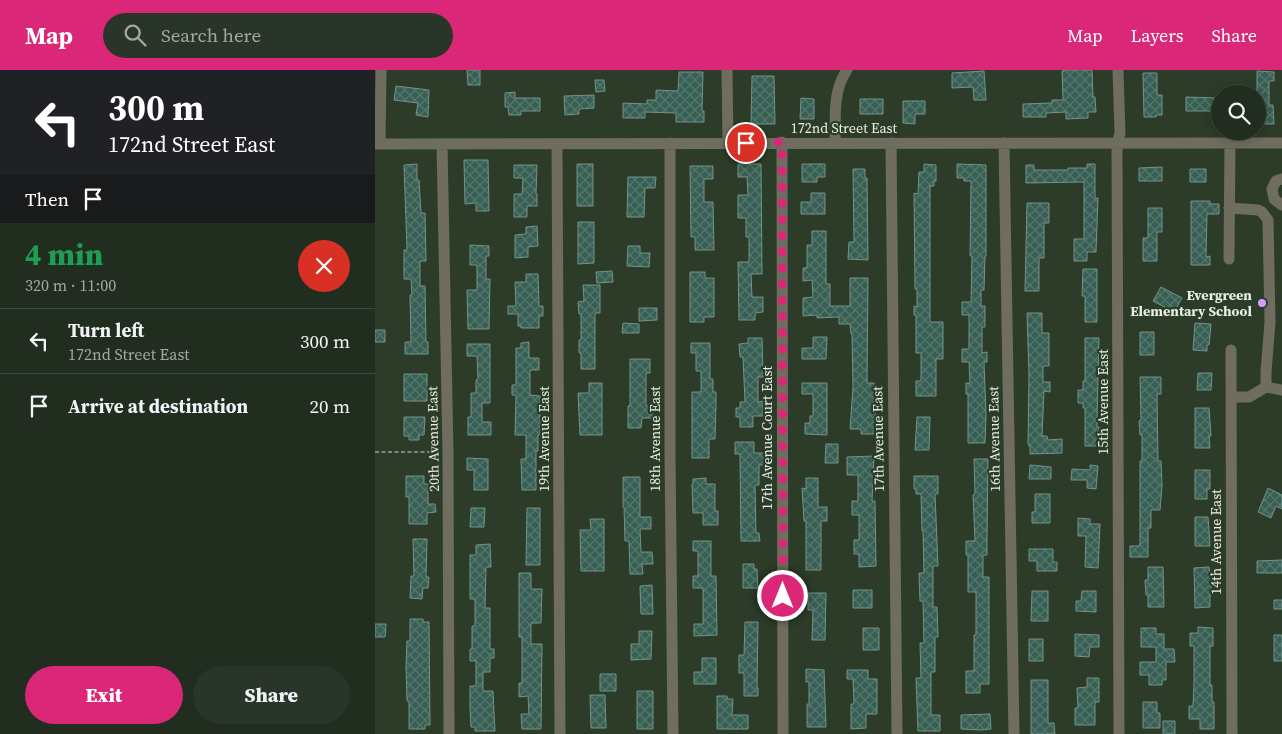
<!DOCTYPE html>
<html lang="en">
<head>
<meta charset="utf-8">
<style>
	body { margin:0; font-family:"Source Serif 4",serif; background:#293528; color:#f1f3f6; height:100vh; display:flex; flex-direction:column; font-size:19px; white-space:nowrap }
	* { box-sizing:border-box; margin:0 }
	p { font-size:16px; color:#a2a8a4 }
	.icon { flex:none; width:28px; height:28px; fill:none; stroke:currentColor; stroke-width:2; stroke-linecap:round; stroke-linejoin:round }
	.map { position:relative; flex:1; overflow:hidden }
	.sheet { display:flex; flex-direction:column; background:#212d1f; width:375px }
	.sheet>* { flex:none }
	.guide { background:#202124; color:#fff; overflow:hidden }
	.controls { position:absolute; left:836px; top:15px; display:grid; gap:10px }
	.controls a { display:grid; place-items:center; width:55px; height:55px; border-radius:50%; background:#212d1f; box-shadow:0 2px 12px #0003,0 0 0 1px #3e493d; font-size:25px }
	.pin { position:absolute; display:grid; place-items:center; width:42px; height:42px; color:#fff; margin:-21px; border:2px solid #fff; border-radius:50%; box-shadow:0 1px 5px #0007 }
	.me { position:absolute; width:55px; margin:-28px; rotate:0deg; stroke-linejoin:round; filter:drop-shadow(0 0 4px #0008) }
	.turn { display:flex; align-items:center; gap:18px; height:105px; padding:0 25px; font-size:22px }
	.turn .icon { width:65px; height:65px; stroke-width:2.5 }
	.turn b { display:block; font-size:35px; line-height:42px }
	.then { display:flex; align-items:center; height:48px; padding:0 25px; background:#0003; gap:10px; font-size:19px }
	.round { display:grid; place-items:center; flex:none; width:52px; height:52px; border-radius:26px; background:#293528 }
	.overview { display:flex; align-items:center; justify-content:space-between; height:85px; padding:0 25px }
	h1 { font-size:30px; font-weight:800; line-height:38px; color:#1e9e55 }
	.primary-button { display:flex; gap:10px; margin-top:auto; padding:10px 25px }
	.primary-button a { flex:1; height:58px; border-radius:30px; background:#db2777; color:#fff; font-size:20px; font-weight:800; line-height:58px; text-align:center }
	.primary-button a+a { background:#293528; color:#f1f3f6 }
	ul { padding:0; list-style:none }
	li { display:flex; align-items:center; gap:15px; height:65px; padding:0 25px; border-top:1px solid #3e493d }
	li div { flex:1 }
	li b { display:block; font-size:19px }
	li em { font-style:normal }
	header { display:flex; align-items:center; gap:30px; box-sizing:border-box; height:70px; padding:0 25px; background:#db2777; color:#fff }
	header strong { font-size:24px }
	nav { display:flex; gap:28px; margin-inline-start:auto; font-size:18px }
	.search { width:350px; height:45px; background:#293528; display:flex; align-items:center; gap:12px; box-sizing:border-box; padding:0 18px; border-radius:28px; color:#a2a8a4; font-size:19px }
	main { display:flex; flex:1; min-height:0 }
	.map>svg:first-child { display:block }
	.building { fill:url(#building-cross-hatch); stroke:#749389 }
	.lines { fill:none; stroke-linecap:round; stroke-linejoin:round }
	.path { stroke:#7b8979; stroke-width:2; stroke-dasharray:4 2.5; stroke-linecap:butt }
	.minor { stroke:#6e6d5e; stroke-width:11 }
	.route { stroke:#db2777; stroke-width:9; stroke-dasharray:0 16.2 }
	.poi-dot { fill:#d29cfd; stroke:#2c3c29; stroke-width:2 }
	.labels { text-anchor:middle; stroke-width:4.5; stroke-linejoin:round; paint-order:stroke }
	.street-label { font-size:14px; fill:#e7f1e5; stroke:#2c3c29 }
	.poi-label { font-size:14px; font-weight:bold; fill:#e7f1e5; stroke:#2c3c29; text-anchor:end }
</style>
</head>
<body>
<header>
<strong>Map</strong>
<div class="search"><svg class="icon" aria-label="search" viewBox="0 0 24 24"><circle cx="10" cy="10" r="6"/><path d="M15 15l6 6"/></svg>Search here</div>
<nav><a>Map</a><a>Layers</a><a>Share</a></nav>
</header>
<main>
<section class="sheet">
<div class="guide">
<div class="turn"><svg class="icon" aria-label="left" viewBox="0 0 24 24"><path d="M17 20v-9H6M10 6l-5 5 5 5"/></svg><div><b>300 m</b>172nd Street East</div></div>
<div class="then">Then<svg class="icon" aria-label="arrive" viewBox="0 0 24 24"><path d="M6 21V4h12l-3 4 3 4H6"/></svg></div>
</div>
<div class="overview"><div><h1>4 min</h1><p>320 m · 11:00</p></div><a class="round" style="background:#d93025;color:#fff"><svg class="icon" aria-label="close" viewBox="0 0 24 24"><path d="M6 6l12 12M18 6L6 18"/></svg></a></div>
<ul>
<li><svg class="icon" aria-label="left" viewBox="0 0 24 24"><path d="M17 20v-9H6M10 6l-5 5 5 5"/></svg><div><b>Turn left</b><p>172nd Street East</p></div><em>300 m</em></li>
<li><svg class="icon" aria-label="arrive" viewBox="0 0 24 24"><path d="M6 21V4h12l-3 4 3 4H6"/></svg><div><b>Arrive at destination</b></div><em>20 m</em></li>
</ul>
<div class="primary-button"><a>Exit</a><a>Share</a></div>
</section>
<div class="map">
<svg width="907" height="664" viewBox="0 0 907 664">
	<defs>
		<pattern id="building-cross-hatch" width="8" height="8" patternUnits="userSpaceOnUse" patternTransform="scale(1.25)"><rect width="8" height="8" fill="#375f54"/><path d="M0 0l8 8M0 8l8-8" fill="none" stroke="#54766c"/></pattern>
	</defs>
	<rect width="100%" height="100%" fill="#2c3c29"/>
	<!-- building -->
	<path class="building" d="M92,0H105V15H93Z
		M691,0H717L718,27H720L721,42H713V48L691,49V42L671,43V47H648V34L677,33V30H688L687,1Z
		M609,1L611,30H599L598,17L577,18V3Z
		M882,1L899,2V11H894V35H898L899,54H882Z
		M304,2H328L327,41H329V52H301V43L270,42V48H248V33L272,34V30H281V20L303,21Z
		M768,3H782V25H787V45H781V47H769Z
		M377,6H399L400,54H376Z
		M220,10H229L230,21L221,22Z
		M21,16L54,20L53,47L41,45L43,33L19,30Z
		M140,22V28H165V41H146V45H134L133,37H130V23Z
		M219,25V38L204,39V44L190,45L189,26Z
		M811,27L843,28V41H811Z
		M426,28L439,29V49H425Z
		M485,29H508V44H485Z
		M528,31H550V44H540V54L528,53Z
		M89,90H113L114,141H101V133L90,134Z
		M42,94V110H44L46,143H50L51,191H45V216H50L51,272H53V284H30V272H36L35,225H37L36,209H29V180H32L29,95Z
		M202,94H218V136H202Z
		M363,94H386L387,204H376L377,227H388V242L380,243V250H364L363,192H374V167H371V148H363V125H373L372,107H363Z
		M427,94H450V107H442V112H427Z
		M549,94L561,95V111H559V116H555V252H568V289H561V326H541V311H546V283H541V245H539V236L542,237V219H540L539,123L543,124L544,102H549Z
		M582,94L611,95V186H610L609,220H606V236H610V257H607V283L612,282V292H609L611,346L610,373H593V324H591V313H595L594,292H587V279H594V245H587V232H596L597,186H595L596,111H589V108H582Z
		M712,94H720V128H723L721,182H712V191H699V169H709V112L651,113V95H659V100H693V98H712Z
		M139,95H162L161,124H162V136H152V147H139V124H147L148,108H139Z
		M315,96H338V109H329V132H338L339,180H320V167H316Z
		M787,97V111H764V98Z
		M478,99H490V108H492L493,190L473,189L474,172H479Z
		M815,99H831V112H815Z
		M253,107H281L280,118H270L269,147H252Z
		M436,123H450V144H426V132H436Z
		M816,131H835V134H844V144H832L831,187L835,186V195H816Z
		M652,133H674V153H669V188H664V221H650Z
		M773,138H787V162H782V191H768V168H773Z
		M203,152H219V193L203,194Z
		M162,156L163,176L153,177V187L140,188V165L151,164V157Z
		M437,161H451V214H455V236H475V208H493L492,313H499L501,364H486V359H475L478,317L477,264H476L475,254H464V247L442,248V245L428,246V228L438,227L437,210L428,211V198H432V175H437Z
		M95,175L114,176V186H111V209H115L114,259H93L92,220H102V195H95Z
		M253,176H265V183H275L274,197L252,196Z
		M708,199H722V252H710V226H707Z
		M237,201L238,212L222,213L221,202Z
		M315,202H330V208H339V247H329V252H315Z
		M151,204H163L164,236H168V246H164V258H146V256H143V244H133V236H141L140,212H151Z
		M208,215H225V243H220V299H206V283H204V270H206V244H204L203,232L209,231Z
		M786,217L807,228L799,242L778,231Z
		M264,238H282V250L264,251Z
		M652,243H667V263H674V296H668V312H675V322L669,321L667,366H672L673,370L687,369V383L655,384V377L653,374L654,305Z
		M248,253L264,254V263H247Z
		M820,253L836,254L834,275H832V281L818,280Z
		M0,260H10V272H0Z
		M765,262H779V285H765Z
		M438,267H452L451,289H427V278H438Z
		M373,268H387L388,307H383V332L388,331V346H378V357H365V347H361V338H365V332H370L368,287H365L364,274L373,273Z
		M710,268H724L722,347V357H724V376H710V338H708V333H703V320H708V311H710Z
		M154,272V288H164V300H155V325L165,326V365H163V381H161V420H147L146,389H151V365H140L141,325H137V315H141V278H146V273Z
		M316,273H335V309H338V322H341V335L340,369H334V388H317V322H326V301H321V283H316Z
		M92,274H115V333H107V352H116V365H93V347H96V323H101V310L103,309L102,286H92Z
		M255,289H275V303H271V336H277V348H267L266,358H253V336H255Z
		M823,303H837L836,320H822Z
		M29,304H52V331H29Z
		M765,307H786V324H782L783,391H786L787,415L785,440H776V458H773V487H755V476H764L765,473V391H767V365H765L764,351L766,350Z
		M214,313H227V365H205L203,323H214Z
		M427,313H452V365L430,364V353H435V346H438V324H427Z
		M820,338H834L836,366H834L835,378H820Z
		M29,347H50L49,365H44V370H34V366H29Z
		M542,347H555L554,380H540Z
		M360,372H379V383H389V395H384V415H380L381,463H384L385,471H366L365,384H360Z
		M451,374H463V393H450Z
		M499,386L497,431H500L501,496L484,497V484H479V470H484V445H477V431H483V405H472V387Z
		M92,388L113,389V420H99V400H92Z
		M599,389H613L612,471V485H608V507H614V614H605V623H591V601H599V565H601V522H593V485H591V471H600L598,425L600,424Z
		M655,395L676,397V409H654Z
		M715,395L723,396L721,419L712,418V410H696L697,399L715,400Z
		M820,400H835V419H832V429H820Z
		M31,406H49V414H53V434H60L61,442L52,443V454H34V427H31Z
		M539,406H563V424H560L563,496H558V537H562L563,567H560V602H556V645H565V661H543L541,608H546L545,573H549L548,531H545L544,503H549L548,461H547L546,424H541V419H539Z
		M248,407H265V447H276V459H265L266,482H277L278,494H267L268,504H255L254,471H250L249,437H248Z
		M331,408V414H340V441H343V455H328V443H318L317,414H318V409Z
		M431,408H443V437H452V451H446V500H431V451H429L427,418L431,419Z
		M893,418L907,425V439L901,436L896,448L883,442Z
		M660,424H675V453H657V442H660Z
		M96,438H110L109,457H95Z
		M152,438H165V495H151Z
		M820,447H833L835,476H820Z
		M703,448L715,449V454H725L723,498L710,497L711,466H703Z
		M215,449H229V501H206L205,460H216Z
		M38,469H52L51,507H54L53,518H48L47,529L35,528L36,506H39Z
		M318,471H336V506H341L342,565L319,566V554H328V518H318V506H323V481H318Z
		M115,474L116,497H111L110,538H115V579H119V588H115V602H108V621H118L120,661H100V657H96L95,637V616H101V591H95V579H97V556H100V529H95V485H101V475Z
		M654,479H678V492H682V501H662V491H654Z
		M907,490V503H882V491Z
		M368,494H379V499H382L383,518H368Z
		M773,497H788L789,537H773V525H771L770,510H773Z
		M834,497L837,525H835V537L820,538L819,498Z
		M144,503H156V519H167L166,553H156V574H167L166,659H147L146,644H154L153,626L144,627V613H147V567H144Z
		M277,515L278,544H266L265,516Z
		M478,520H497V538H478Z
		M657,521H673V551H656Z
		M707,521H721V542L701,541V531H706Z
		M433,523H451L450,570H437L438,540H433Z
		M899,530H907V539H899Z
		M35,549H48V552H54L55,655H50V659H34V631H32L31,596L32,571H35Z
		M370,552H383L382,618H383V626H369V603H364V585H369Z
		M0,554H11L10,567H0Z
		M823,557L838,558V576H835V615H837V632H839V659H825V649H814V636H818L819,614V576H815V563H823Z
		M488,558H504V580H488Z
		M766,558H781V564H789V579H799L800,592H791V610H787V615H774V605H765V592H781V577H766Z
		M264,561H277L276,589L256,590V574H264Z
		M700,564L724,565V577H715L714,587L700,586Z
		M899,565H907V591H899Z
		M654,569H668V591H654Z
		M327,588H341V614H319V602H327Z
		M431,599L449,600L451,657H432V634H434V612H431Z
		M472,600H493V609H502V644H491V658L476,659V634H479L478,609H472Z
		M225,604H241V621H225Z
		M712,608H724V632H720V655H700V638H703L702,618L712,617Z
		M656,610H673V653H679L680,664H656Z
		M262,621H278V659H262Z
		M215,625H230L231,658H216Z
		M342,626H352V629H358L357,645H373V659H342Z
		M768,632H782V643H785V658H768Z
		M615,644L616,659L607,660L586,659V645Z
		M788,651H800V664H788Z"/>
	<g class="lines">
		<!-- path -->
		<path class="path" d="M0,382H63"/>
		<!-- minor -->
		<path class="minor" d="M352,0L353,73
			M743,0L745,63L742,73L744,664
			M407,72L408,664
			M295,73V384L298,664
			M460,73C461,47 457,22 472,0
			M516,73L522,664
			M629,73L639,664
			M0,74L907,73
			M5,74L6,0
			M67,74L73,382L74,664
			M182,74L185,664
			M907,109L901,111L897,119L899,129L907,135
			M854,138L883,140L887,142L893,150L895,252L891,302V317L874,327H856
			M854,189L855,73
			M856,280L857,664
			M891,317L907,320"/>
	</g>
	<g class="lines">
		<!-- route -->
		<path class="route" d="M371,73L407,72L408,526"/>
	</g>
	<!-- markers -->
	<circle class="poi-dot" cx="887" cy="233" r="5"/>
	<g class="labels">
		<!-- street labels -->
		<g class="street-label">
			<text x="469" y="63">172nd Street East</text>
			<text transform="translate(728 332) rotate(-90)" y="5">15th Avenue East</text>
			<text transform="translate(392 368) rotate(-90)" y="5">17th Avenue Court East</text>
			<text transform="translate(58 369) rotate(-91)" y="5">20th Avenue East</text>
			<text transform="translate(169 369) rotate(-90)" y="5">19th Avenue East</text>
			<text transform="translate(280 369) rotate(-90)" y="5">18th Avenue East</text>
			<text transform="translate(503 369) rotate(-91)" y="5">17th Avenue East</text>
			<text transform="translate(619 369) rotate(-91)" y="5">16th Avenue East</text>
			<text transform="translate(841 472) rotate(-90)" y="5">14th Avenue East</text>
		</g>
		<!-- poi labels -->
		<g class="poi-label">
			<text x="877" y="230">Evergreen<tspan x="877" dy="16">Elementary School</tspan></text>
		</g>
	</g>
</svg>
<div class="controls">
<a><svg class="icon" aria-label="search" viewBox="0 0 24 24"><circle cx="10" cy="10" r="6"/><path d="M15 15l6 6"/></svg></a>
</div>
<div class="pin" style="left:371px;top:73px;background:#d93025"><svg class="icon" aria-label="arrive" viewBox="0 0 24 24"><path d="M6 21V4h12l-3 4 3 4H6"/></svg></div>
<svg class="me" style="left:408px;top:526px" viewBox="-20 -20 40 40"><circle r="17" fill="#db2777" stroke="#fff" stroke-width="3"/><path d="M0-11L8 9 0 5-8 9z" fill="#fff"/></svg>
</div>
</main>
</body>
</html>
